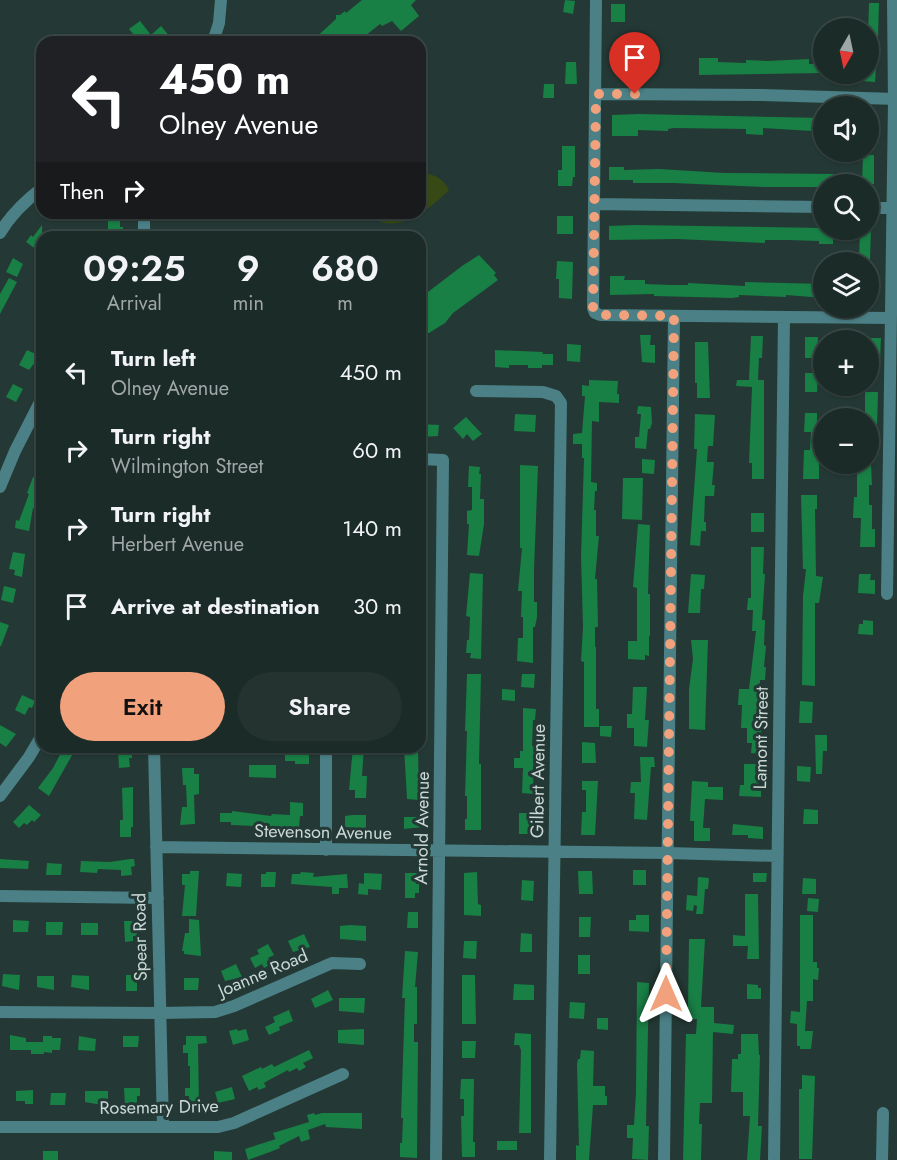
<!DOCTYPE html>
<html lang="en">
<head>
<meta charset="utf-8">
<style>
	body { margin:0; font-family:Jost,sans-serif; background:#243330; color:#f1f3f6; height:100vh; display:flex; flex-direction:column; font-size:22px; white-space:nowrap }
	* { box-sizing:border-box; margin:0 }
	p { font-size:20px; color:#a0a7a8 }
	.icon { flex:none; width:33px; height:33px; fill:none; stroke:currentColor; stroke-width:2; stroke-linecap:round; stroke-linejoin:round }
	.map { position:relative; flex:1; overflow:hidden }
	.details { position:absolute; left:36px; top:231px; width:390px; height:522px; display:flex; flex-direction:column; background:#1b2b28; border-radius:18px; box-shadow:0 2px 4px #0004,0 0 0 2px #394745 }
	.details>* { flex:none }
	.top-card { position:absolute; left:36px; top:36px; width:390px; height:183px; border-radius:18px; box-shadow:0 2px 4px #0004,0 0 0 2px #394745; background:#202124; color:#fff; overflow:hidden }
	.needle { width:39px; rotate:189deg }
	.buttons { position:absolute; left:813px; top:18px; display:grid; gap:12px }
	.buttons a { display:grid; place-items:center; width:66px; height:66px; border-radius:50%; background:#1b2b28; box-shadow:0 2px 4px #0004,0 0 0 2px #394745; font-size:30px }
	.pin { position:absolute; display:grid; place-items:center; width:51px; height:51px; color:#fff; margin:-62px -26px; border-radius:50% 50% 50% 0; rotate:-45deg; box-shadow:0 0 6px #0007 }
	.pin .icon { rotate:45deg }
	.me { position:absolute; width:66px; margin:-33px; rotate:0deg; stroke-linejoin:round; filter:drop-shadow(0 0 4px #0008) }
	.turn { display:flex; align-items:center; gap:21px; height:126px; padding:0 24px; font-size:27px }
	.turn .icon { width:78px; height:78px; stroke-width:2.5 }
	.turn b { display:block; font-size:42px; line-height:51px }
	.then { display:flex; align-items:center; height:57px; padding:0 24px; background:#0003; gap:12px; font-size:22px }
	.eta { display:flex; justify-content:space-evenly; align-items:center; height:102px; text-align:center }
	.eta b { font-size:36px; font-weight:600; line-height:42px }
	.primary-button { display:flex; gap:12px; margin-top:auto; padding:12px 24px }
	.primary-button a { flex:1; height:69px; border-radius:36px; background:#f1a17b; color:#111; font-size:24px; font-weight:600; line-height:69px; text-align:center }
	.primary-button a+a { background:#243330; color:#f1f3f6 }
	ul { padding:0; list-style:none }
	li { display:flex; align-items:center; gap:18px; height:78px; padding:0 24px }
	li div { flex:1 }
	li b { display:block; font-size:22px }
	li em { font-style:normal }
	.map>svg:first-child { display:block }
	.green { fill:#374914 }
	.building { fill:#187f45 }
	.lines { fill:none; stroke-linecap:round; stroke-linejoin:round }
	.minor { stroke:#4b8086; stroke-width:12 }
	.route { stroke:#f1a17b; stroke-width:10; stroke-dasharray:0 18 }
	.labels { text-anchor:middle; stroke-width:6; stroke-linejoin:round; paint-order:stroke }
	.street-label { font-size:18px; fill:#cbd8d5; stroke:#243935 }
</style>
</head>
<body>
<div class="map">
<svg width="897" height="1160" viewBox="0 0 897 1160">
	<rect width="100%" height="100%" fill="#243935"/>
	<!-- green -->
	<path class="green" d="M420,173C434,174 442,177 449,190C430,209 392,240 368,213H420Z"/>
	<!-- building -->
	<path class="building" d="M362,0H416L411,5L419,16L401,31L392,21L382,26L380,24L365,36L367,38L362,42H311L336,19V15H340L345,11L346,13Z
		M565,0L575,1L573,14L563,12Z
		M869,3H879L878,39H868Z
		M611,4H625V22H611Z
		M140,21L151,35L161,26L170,37L163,42H140L129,29Z
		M616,40L629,41V51L644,52L643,72L627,71L628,52L616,51Z
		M877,55L875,82L862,81L863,74H868V56Z
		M699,58H718V62L746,63V60L767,61L809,59V64H824V73L699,75Z
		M566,62H576L577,84H565Z
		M544,84H554V98H543Z
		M639,114L824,118V129H812V131L763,128V135L746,134V129L674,128L668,129V131L638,130V136H612V115Z
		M562,146H575V177H573L572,186H558V170H562Z
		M863,155H874V184H862Z
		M609,167H624V170L659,169L724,173L834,174V184H824V187H764L673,183H633V180H609Z
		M557,216H573V234H557Z
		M108,219H120V227H123V236H108Z
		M42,225V244L37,250L26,242L31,235L33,237Z
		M634,225L824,228L833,230V244H819V241L787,240H765V243L678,239L609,240V226Z
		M860,230H871L870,260H859Z
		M479,255L496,273L494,275L498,280L453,313L445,323L429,333L420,334V300L425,296L424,295L462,266Z
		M13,258L23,264L17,277L6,272Z
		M557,261L573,262L572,299L559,298V279H556Z
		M610,276H625L624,280H645V284L671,285H688V283L745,286V282L824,284V298L786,295V297L739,295V297L732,298L654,296V294L610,295Z
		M9,278L17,282L0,314V294Z
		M640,335H651L650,345H655V363L642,362Z
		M751,336H763L762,358H759L758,380H764V479H752V463H749L752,387L736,386L737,380H750L749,379Z
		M805,337H818L817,358H805Z
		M868,338H881L880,360H868Z
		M695,342H708L710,398H697V383H695Z
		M567,344L581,345L580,362L567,361Z
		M27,350L40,356L29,370L19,365Z
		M495,350L543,352L542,354H553V365H542V368H528V365H509V368L495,367Z
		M805,373H818L817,392H805Z
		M589,380L618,381L617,394H619V403L599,402V422L592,421L591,482L597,483V491H595L594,510H596V536H599L595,579H597L598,627H595V647H596V709H599V727H584V662L581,661L583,627L581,557L584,458H582V444H573V434L582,433L585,396H582V385L589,386Z
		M13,384L23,389L16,402L6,397Z
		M865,392H878L877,427H868V418H865Z
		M638,406L651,407L652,423L650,429H648L646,449L635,448V437H639L641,414H637Z
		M805,413H817V425L824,426V445H819V479H803L804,450H810L811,432H804Z
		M515,414L536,415L535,432L514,431Z
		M695,414L715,415L713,446H708L707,462H714L712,485H715L714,496H705L704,522H706V531H701L700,546L690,545L697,449H694Z
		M466,417L482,434L473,441L467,434L463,439L453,428Z
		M420,424L439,425L438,436L420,437Z
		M642,459L655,460L654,474L642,473Z
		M859,464H871L872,485H869V505H872V529H875V547H860L861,518H853L854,497H857V470H859Z
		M520,465L538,466L534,570V602H537V617L535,627H533V663L517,661L518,638H523V617H521L522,591H518L522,548H520Z
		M469,466L480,467L479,474H481L480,499H484V524L479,556L467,555L469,524H467V511L472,510V487H468Z
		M33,477L42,481V494L37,509L33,508L29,531L15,528L16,520L19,521L29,494L27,493Z
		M623,478H643L642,520L622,519Z
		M801,495H817V509H815L816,576L823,577L819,603H815V686L802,685L803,596L806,569H803Z
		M751,513H764V532H751Z
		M638,524L650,525L648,594H650V636H649V656L645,655V660L628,659V641H637V588L633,587Z
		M751,547H764L763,574H765L762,620H765L764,645L766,646L764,667H766L765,680H760L759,714H762L761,735H764L763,745H760V754L751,753L752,743H747V728H741L742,705H738L739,689H749L756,631H752L753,610H747L748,598H751Z
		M13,552L25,554L22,577L14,575L15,570L9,569Z
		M470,573L483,574L481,659L470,658L471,653H466L467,640H469L470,617L466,616Z
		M691,574L705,575L704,589H701L700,613H688Z
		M859,574H871L870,580H875V594L858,593Z
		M4,586L16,589L13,603L1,600Z
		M863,620L873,621V635L858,634L859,624H863Z
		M0,622L9,625L1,646H0Z
		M691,640H708L705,730L689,729V689L693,659Z
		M467,674H481L479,764H481V830H465V819H467V796H465L467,731H465Z
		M522,674H535L534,688L521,687Z
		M633,687H647L645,720H649L647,747L634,746V728H627V714H632Z
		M502,689L515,690V701L502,700Z
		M22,695L35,701L32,708L29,707L25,715L15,710Z
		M800,701L813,702L812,723H799Z
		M523,708L536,709L535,720H533L532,746H534L533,794L522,793L523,768H514V758H520V751H523Z
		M0,725L16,734L6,747L0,743Z
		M600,726H612L611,737L600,736Z
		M815,735H827V751H823L822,774H816Z
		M582,742L595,743L596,763H582Z
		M64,747H69L75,750L49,796L38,788L53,768Z
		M353,747H364L362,776H367L366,798H355V790H349Z
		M404,747H418L419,800L407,799Z
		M118,750H132V758H129L130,767L119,768Z
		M309,750V764H295V761H285V751Z
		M640,757H654L655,767H651L647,820L634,819L635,793H630L631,782H641Z
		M744,764H757L759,785H761V797L739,796L740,785H744Z
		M249,765H276V778L249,777Z
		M797,766L811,767L810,782L797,781Z
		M182,768H194V774H199V794L194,795L195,824L180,825L182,807H187L186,785H183Z
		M582,781H598L595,835H581L582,812H586V790H582Z
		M692,781L708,782V787H723V800L705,799L703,828H710V841H694V821H690Z
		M133,787V827H131V837H120V820H123L122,788Z
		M290,802L303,803V816H300L299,828L231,825V822H220V813H232V811L271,816L272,814L290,815Z
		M29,805L41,815L34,822L32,820L27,825L24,823L19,828L13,822Z
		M804,809L818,810V824H803Z
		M519,813H533V822H530V834H519Z
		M352,815H366V829L345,827V816Z
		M404,817H423V827L404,829Z
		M733,824L763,827V839L748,838V835H732Z
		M0,859L29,861L28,869L0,868Z
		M130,859H134L135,866L131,867L132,875L121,876V870L98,869L97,873L80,872L81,861L110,862Z
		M47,863L62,864L61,875H46Z
		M633,870H646V885H633Z
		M190,871H199L196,916H182L185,885H182V874H190Z
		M578,871H592L593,894H579Z
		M266,872H276L275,887H261V874H266Z
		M301,872L314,873L313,877L347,874L348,888H339V894H332V887L291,884L292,874H300Z
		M477,872L478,904L481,905V916L464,915V873Z
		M227,873L242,874L241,887L226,886Z
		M364,873L382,874L381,890L368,889V895L358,894L359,883L364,884Z
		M405,873H417L416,884H419V893H415V898H405Z
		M753,873H767L766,882H753Z
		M698,877L709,878L708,889H705L703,914H696L697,906L694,905L693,911L686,910L687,895L697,896Z
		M803,878L816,879V894H802Z
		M522,880L534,881L533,901L521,900Z
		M745,894H758L759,959H747L748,946H733V935L745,936Z
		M808,898L819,899L818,912L807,911Z
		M408,912H418V928H407Z
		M636,915H649V932L629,931V920H636Z
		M800,915H813V962H817V968H819L818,980L813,979V1001H807L805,1031H813L811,1049H800V1046H797V1024L790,1023L791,1011L800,1012Z
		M579,917H591L590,937H579Z
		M189,919L199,920L201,956L184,954V951H182L185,933H189Z
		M13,920L29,921L28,932H13Z
		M124,921H136L137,936H133V941L125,942Z
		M46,922H63L62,935H46Z
		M81,923H98V935H81Z
		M350,925L366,926V941L340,939V926Z
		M521,933L532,934V952H520Z
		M304,934L310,947L293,952L288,941Z
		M689,939H705L701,1007H714V1023L734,1025L733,1034L713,1032L712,1103H700L699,1124H702L701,1160H683L686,1034H696L697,1019H686V1007H688Z
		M464,941H477L476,959L463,958Z
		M268,944L274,955L268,958L271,964L264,968L262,964L255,968L250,958L259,954L257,950Z
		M405,951L418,952L415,987H417V1024H414V1042H418L417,1158L400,1157V1143H402L403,1118H401L405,998H402Z
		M578,955H590V974H578Z
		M236,964L242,977L225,981L221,971Z
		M3,974L20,975L19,990L2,986Z
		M72,975L89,976V990L71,987Z
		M126,975H137V991H126Z
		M462,975H475L476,1024H462Z
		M37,976H54V990L37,987Z
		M184,978H199L198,990H184Z
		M637,982L649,983L646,1126H649L648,1160L632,1159L633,1138H627V1125H634L636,1093Z
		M514,984L534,985V1000H513Z
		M747,984L758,985V988H761V999H747Z
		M328,990L333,1000L315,1008L311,999Z
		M339,998H365L364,1013L339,1011Z
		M570,1002L585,1003L584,1019L569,1018Z
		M289,1010L293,1021L279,1027L280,1030L269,1035L265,1027L275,1022L273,1017Z
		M597,1018H608V1030L597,1029Z
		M237,1029L238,1031L246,1029L249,1040L233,1045L229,1031Z
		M364,1029V1045L338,1043V1030Z
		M515,1033L531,1034V1133H519L521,1050L519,1045H514Z
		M741,1034H758L759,1055H760L758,1126H762L760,1160H747L750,1116H743V1092H731L732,1059H738V1054H741Z
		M10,1035L26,1038V1042H43V1036H52V1038H61L60,1050H52V1053L44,1052V1054H31V1050H10Z
		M79,1036L96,1039L95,1051L78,1050Z
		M123,1036H139L138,1047H123Z
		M186,1036H206L207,1043L198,1044L199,1105H189V1096H185V1088H190V1066H188V1053H183V1045H186Z
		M462,1041H476L475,1058H462Z
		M309,1050L313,1058L303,1063L306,1067L299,1071L297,1068L289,1072L288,1070L269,1080L264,1083L266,1087L259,1090L257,1087L249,1091L242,1076L261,1067L262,1069L272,1064L274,1067Z
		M581,1050L594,1051L593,1086H605V1096H607V1105H593L589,1160H576V1145L579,1146L577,1064L578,1059H580Z
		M802,1075L815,1076L812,1159H799V1089H802Z
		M461,1079H474L473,1142H475V1157H462L461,1116H464V1099H460Z
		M232,1087L235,1099L218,1103L215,1092Z
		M124,1088H140V1096H137V1105H125Z
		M33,1090V1104H25V1101H16V1091Z
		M85,1091H108V1100H102V1105L85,1102Z
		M51,1093H66L65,1105H50Z
		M314,1113L315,1115L322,1113H362V1129L326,1127L325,1124L308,1130L310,1139L301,1142L299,1136L279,1146L280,1148L270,1152L248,1160L245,1149L276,1139L277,1143L273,1133L309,1122L307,1115Z
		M497,1141H517V1150H497Z
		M43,1151H58V1160H43Z
		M214,1151L232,1152V1160H214Z"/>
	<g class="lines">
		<!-- minor -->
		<path class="minor" d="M596,0L593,308L595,313L600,315L891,318
			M213,42L219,23L221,0
			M596,94L762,95L897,99
			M594,204L824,207
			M868,208H892
			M144,213V237
			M0,233C11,214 25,201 42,188
			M476,391L543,392L556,396L561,403L550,1160
			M420,459L443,460L436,1160
			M0,487L15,451L42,398
			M887,594L894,102L893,0
			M154,747L163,1127
			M0,796L29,757L42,735
			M156,847L668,853L777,856
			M326,850V747
			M0,896L158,898
			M0,1012L159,1013L215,1012L234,1006L332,963L360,964
			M0,1127H218L234,1123L343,1074
			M664,1160L674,316
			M774,1160L784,317
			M882,1160L883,1113"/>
	</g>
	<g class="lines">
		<!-- route -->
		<path class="route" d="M635,94H596L593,309L595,313L600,315L674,316L666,994"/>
	</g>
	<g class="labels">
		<!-- street labels -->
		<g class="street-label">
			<text transform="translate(761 738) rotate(-89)" y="6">Lamont Street</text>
			<text transform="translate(538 781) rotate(-89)" y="6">Gilbert Avenue</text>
			<text transform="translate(422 828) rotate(-89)" y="6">Arnold Avenue</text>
			<text transform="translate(323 832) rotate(1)" y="6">Stevenson Avenue</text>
			<text transform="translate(140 937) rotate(-91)" y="6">Spear Road</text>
			<text transform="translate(263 973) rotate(-23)" y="6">Joanne Road</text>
			<text transform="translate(159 1107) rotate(-1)" y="6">Rosemary Drive</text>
		</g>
	</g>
</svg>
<div class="buttons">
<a><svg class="needle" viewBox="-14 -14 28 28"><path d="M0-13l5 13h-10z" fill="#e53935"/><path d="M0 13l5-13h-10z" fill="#a0a7a8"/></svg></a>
<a><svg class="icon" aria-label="sound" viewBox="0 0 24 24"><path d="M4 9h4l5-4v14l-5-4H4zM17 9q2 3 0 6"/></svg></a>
<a><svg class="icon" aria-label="search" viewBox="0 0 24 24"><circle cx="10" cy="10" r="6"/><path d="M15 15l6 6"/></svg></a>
<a><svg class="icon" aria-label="layers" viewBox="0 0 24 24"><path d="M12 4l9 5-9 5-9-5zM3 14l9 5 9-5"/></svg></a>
<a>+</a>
<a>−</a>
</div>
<div class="pin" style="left:635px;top:94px;background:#d93025"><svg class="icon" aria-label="arrive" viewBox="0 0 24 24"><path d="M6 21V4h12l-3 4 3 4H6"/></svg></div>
<svg class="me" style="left:666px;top:994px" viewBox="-20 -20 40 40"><path d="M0-17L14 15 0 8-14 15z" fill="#f1a17b" stroke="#fff" stroke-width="4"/></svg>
<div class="top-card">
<div class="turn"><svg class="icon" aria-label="left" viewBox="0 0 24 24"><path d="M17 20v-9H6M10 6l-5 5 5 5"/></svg><div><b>450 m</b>Olney Avenue</div></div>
<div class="then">Then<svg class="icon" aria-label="right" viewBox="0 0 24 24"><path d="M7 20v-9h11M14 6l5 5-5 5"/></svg></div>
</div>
<section class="details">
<div class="eta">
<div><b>09:25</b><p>Arrival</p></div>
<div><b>9</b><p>min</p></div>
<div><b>680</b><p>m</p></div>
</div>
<ul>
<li><svg class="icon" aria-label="left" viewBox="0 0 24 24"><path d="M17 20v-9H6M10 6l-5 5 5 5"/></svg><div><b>Turn left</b><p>Olney Avenue</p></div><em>450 m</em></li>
<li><svg class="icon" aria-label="right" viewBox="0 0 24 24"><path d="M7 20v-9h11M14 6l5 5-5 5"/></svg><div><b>Turn right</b><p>Wilmington Street</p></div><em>60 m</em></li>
<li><svg class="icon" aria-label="right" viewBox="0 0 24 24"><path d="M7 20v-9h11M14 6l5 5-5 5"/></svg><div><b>Turn right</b><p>Herbert Avenue</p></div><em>140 m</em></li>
<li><svg class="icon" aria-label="arrive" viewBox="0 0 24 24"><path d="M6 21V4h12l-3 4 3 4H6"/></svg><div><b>Arrive at destination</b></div><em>30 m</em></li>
</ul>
<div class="primary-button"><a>Exit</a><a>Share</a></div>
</section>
</div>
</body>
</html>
